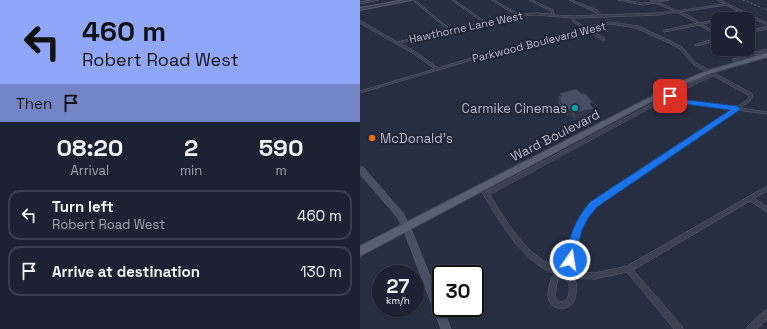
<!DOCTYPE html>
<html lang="en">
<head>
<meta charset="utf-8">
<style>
	body { margin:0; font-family:"Space Grotesk",sans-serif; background:#252a3a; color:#f1f3f6; height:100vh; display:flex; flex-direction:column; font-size:15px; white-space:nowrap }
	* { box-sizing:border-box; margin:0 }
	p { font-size:13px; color:#a0a4ac }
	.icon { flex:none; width:22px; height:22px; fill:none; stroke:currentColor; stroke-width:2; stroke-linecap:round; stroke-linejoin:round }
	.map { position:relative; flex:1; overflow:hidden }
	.details { display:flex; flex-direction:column; background:#1d2232; width:360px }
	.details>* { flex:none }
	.top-card { background:#90a7f9; color:#111; overflow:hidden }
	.controls { position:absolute; left:351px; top:12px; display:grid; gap:8px }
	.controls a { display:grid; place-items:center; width:44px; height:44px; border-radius:8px; background:#1d2232; box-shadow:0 1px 3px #0004,0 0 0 1px #3b3f4d; font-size:20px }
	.speed { position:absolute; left:12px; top:265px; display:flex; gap:8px; font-size:20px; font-weight:700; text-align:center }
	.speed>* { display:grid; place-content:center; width:52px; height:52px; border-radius:50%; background:#1d2232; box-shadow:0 1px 3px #0004,0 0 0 1px #3b3f4d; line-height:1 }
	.speed small { font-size:10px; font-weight:400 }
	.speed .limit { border:2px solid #111; border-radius:6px; background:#fff; color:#111 }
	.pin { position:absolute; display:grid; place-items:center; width:34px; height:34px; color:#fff; margin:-17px; border-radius:8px; box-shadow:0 2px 6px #0006 }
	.me { position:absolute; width:44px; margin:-22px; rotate:13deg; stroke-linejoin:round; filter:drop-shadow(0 0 3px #0008) }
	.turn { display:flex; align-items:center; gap:14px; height:84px; padding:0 16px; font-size:18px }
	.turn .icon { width:52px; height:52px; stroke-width:2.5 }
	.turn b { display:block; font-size:28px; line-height:34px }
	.then { display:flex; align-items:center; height:38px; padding:0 16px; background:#0003; gap:8px; font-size:15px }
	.eta { display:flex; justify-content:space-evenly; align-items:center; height:68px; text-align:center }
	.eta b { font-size:24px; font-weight:700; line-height:28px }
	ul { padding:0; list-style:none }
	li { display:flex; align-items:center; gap:12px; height:50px; margin:0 8px 6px; padding:0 8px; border:2px solid #3b3f4d; border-radius:12px }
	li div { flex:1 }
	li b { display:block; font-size:15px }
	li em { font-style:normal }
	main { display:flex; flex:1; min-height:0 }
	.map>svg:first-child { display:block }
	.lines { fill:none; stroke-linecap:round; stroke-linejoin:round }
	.minor-casing { stroke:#595e6f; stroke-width:1 }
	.tertiary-casing { stroke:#595e6f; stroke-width:2 }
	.secondary-casing { stroke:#595e6f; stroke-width:1 }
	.primary-casing { stroke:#45495b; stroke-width:2 }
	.minor { fill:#3b4152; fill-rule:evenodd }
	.tertiary { fill:#3b4152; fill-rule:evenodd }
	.secondary { fill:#494f65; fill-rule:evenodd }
	.primary { fill:#595f72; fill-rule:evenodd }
	.rail { stroke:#5d6479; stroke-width:1; stroke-dasharray:2 2; stroke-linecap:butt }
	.wall { fill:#3c4256 }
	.shaded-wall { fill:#313646 }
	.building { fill:#464d64; stroke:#313646 }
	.route { fill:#1a73e8; stroke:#114b97 }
	.culture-dot { fill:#0f9aa8; stroke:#202537; stroke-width:1.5 }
	.food-dot { fill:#e8710a; stroke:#202537; stroke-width:1.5 }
	.labels { text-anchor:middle; stroke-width:4; stroke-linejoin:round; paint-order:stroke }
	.far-street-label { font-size:11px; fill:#b8bccc; stroke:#202537 }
	.poi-label { font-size:13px; fill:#b8bccc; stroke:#202537; text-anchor:end }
	.street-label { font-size:13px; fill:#b8bccc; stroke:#202537 }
</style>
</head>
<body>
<main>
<section class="details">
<div class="top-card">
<div class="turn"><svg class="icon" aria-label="left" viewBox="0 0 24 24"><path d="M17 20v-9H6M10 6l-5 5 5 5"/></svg><div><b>460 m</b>Robert Road West</div></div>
<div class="then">Then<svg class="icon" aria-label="arrive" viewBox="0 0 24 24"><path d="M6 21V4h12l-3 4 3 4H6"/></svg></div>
</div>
<div class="eta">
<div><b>08:20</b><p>Arrival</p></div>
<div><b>2</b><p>min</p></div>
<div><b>590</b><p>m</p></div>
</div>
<ul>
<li><svg class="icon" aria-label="left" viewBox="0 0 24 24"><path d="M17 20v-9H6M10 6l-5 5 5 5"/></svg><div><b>Turn left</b><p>Robert Road West</p></div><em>460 m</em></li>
<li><svg class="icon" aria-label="arrive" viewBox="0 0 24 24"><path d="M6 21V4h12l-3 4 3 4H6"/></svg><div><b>Arrive at destination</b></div><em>130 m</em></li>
</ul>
</section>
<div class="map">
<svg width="407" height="329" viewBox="0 0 407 329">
	<rect width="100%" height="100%" fill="#272e42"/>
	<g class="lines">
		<defs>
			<path id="minor" d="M14,0H19L0,4V2Z
				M53,0H55L91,30L123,22L92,0H94L126,22L156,15L131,0H134L158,14L176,13L190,14L192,13L191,11L169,0H172L193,10L194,13L193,15L213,16L238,15L235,12L209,0H212L237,10L241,15L299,13L314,11L295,3L283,5L258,0H263L283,3L293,2L290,0H293L296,1L309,0L298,2L317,11L364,4L357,0H360L407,23V25L388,16L366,19H360L386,15L366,5L319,12L330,16L340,23L358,19V21L342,24L358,34V36L339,25L304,32V30H305L338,23L316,12L299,15L214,18L215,21L225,27L250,22L278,26L311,41L322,47L336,63L391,93L393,97L389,102L380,108L407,112V114L377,110L236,207C218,228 215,245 210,271L213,272L235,273L267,266L407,186V191L394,198L407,207V212L390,201L273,270L322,326L323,329H314L267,272L235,279L214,278C217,283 216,288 216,294C214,313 191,313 188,297C188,294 188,291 189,288C190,282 191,277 195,274C160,261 137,217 119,187L120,186H124L127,191L307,96L308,94H310L333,82L351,74L334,65L320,49L309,43L276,28L250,24L227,28L244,38V40H242L225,29L129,55L0,93V91L75,69L54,54L0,23V21H1L37,42L88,30ZM176,15L212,18L213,22L223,28L127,53L78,68L56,52L40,43L158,16ZM354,76L388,95L389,97L387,100L375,108L331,102L314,95L335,84ZM311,97L330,104L372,110L232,203C214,224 209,243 203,269C168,260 148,224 130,195ZM204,276C209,283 210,285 209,294C208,301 199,305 196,298C195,296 195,292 196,291C196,284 197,278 204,276Z
				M407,27V29L388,33V31Z
				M358,38V40L337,46L335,45Z
				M388,48L396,52L407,49V51L399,53V55L396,54L373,61V59L394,53L387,50L386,49H388Z
				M407,310V319L397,329H387L388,326L404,311Z"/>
			<path id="tertiary" d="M45,0H51L0,10V8Z"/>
			<path id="secondary" d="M0,167H3L43,213L50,226L81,303V308H83L91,329H81L42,226L37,217L0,174Z"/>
			<path id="primary" d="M407,53V57L351,73L324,84L0,256V246L320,82L347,71Z"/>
		</defs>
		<!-- minor casing -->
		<use href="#minor" class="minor-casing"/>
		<!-- tertiary casing -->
		<use href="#tertiary" class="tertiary-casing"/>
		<!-- secondary casing -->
		<use href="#secondary" class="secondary-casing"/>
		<!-- primary casing -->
		<use href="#primary" class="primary-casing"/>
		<!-- minor -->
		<use href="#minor" class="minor"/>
		<!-- tertiary -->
		<use href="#tertiary" class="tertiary"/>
		<!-- secondary -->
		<use href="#secondary" class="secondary"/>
		<!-- primary -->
		<use href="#primary" class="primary"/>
		<!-- rail -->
		<path class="rail" d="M383,0L407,10"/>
	</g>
	<!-- wall -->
	<path class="wall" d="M200,93L232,106L234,109L233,116L215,120L212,116L208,117L206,114H204L199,107L198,96H200Z"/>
	<!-- shaded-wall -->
	<path class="shaded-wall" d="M204,107H206V114H204Z
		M213,109L212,116L208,117V110Z
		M234,109L233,116L215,120V113Z"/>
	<!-- building -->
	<path class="building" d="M216,89L223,94L225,93L233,102L230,103L234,109L215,113L213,109L208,110L206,107H204L199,100H201L198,96H202L200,93Z"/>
	<!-- route -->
	<path class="route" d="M310,93L327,100L377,106L381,109L237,207L228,218L222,230L214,263L210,265L205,263L204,260C210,236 214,221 230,202L370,110L325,104L308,97L307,96Z"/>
	<!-- markers -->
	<circle class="culture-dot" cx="215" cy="108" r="4"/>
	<circle class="food-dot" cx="12" cy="138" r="4"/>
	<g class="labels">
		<!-- far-street labels -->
		<g class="far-street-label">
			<text transform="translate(106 27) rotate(-12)" y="4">Hawthorne Lane West</text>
			<text transform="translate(179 42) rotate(-14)" y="4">Parkwood Boulevard West</text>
		</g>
		<!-- poi labels -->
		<g class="poi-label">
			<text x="207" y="113">Carmike Cinemas</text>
			<text x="20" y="143" text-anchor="start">McDonald's</text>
		</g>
		<!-- street labels -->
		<g class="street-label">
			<text transform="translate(195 135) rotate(-27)" y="5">Ward Boulevard</text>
		</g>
	</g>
</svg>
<div class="controls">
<a><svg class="icon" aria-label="search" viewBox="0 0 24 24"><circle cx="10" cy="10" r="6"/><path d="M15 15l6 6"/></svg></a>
</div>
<div class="speed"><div>27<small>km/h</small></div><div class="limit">30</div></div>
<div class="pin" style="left:310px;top:96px;background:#d93025"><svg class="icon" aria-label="arrive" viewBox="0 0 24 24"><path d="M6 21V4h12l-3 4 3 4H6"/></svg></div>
<svg class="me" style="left:210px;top:260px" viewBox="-20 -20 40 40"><circle r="17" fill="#1a73e8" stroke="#fff" stroke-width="3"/><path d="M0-11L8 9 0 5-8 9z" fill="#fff"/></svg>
</div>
</main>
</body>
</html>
